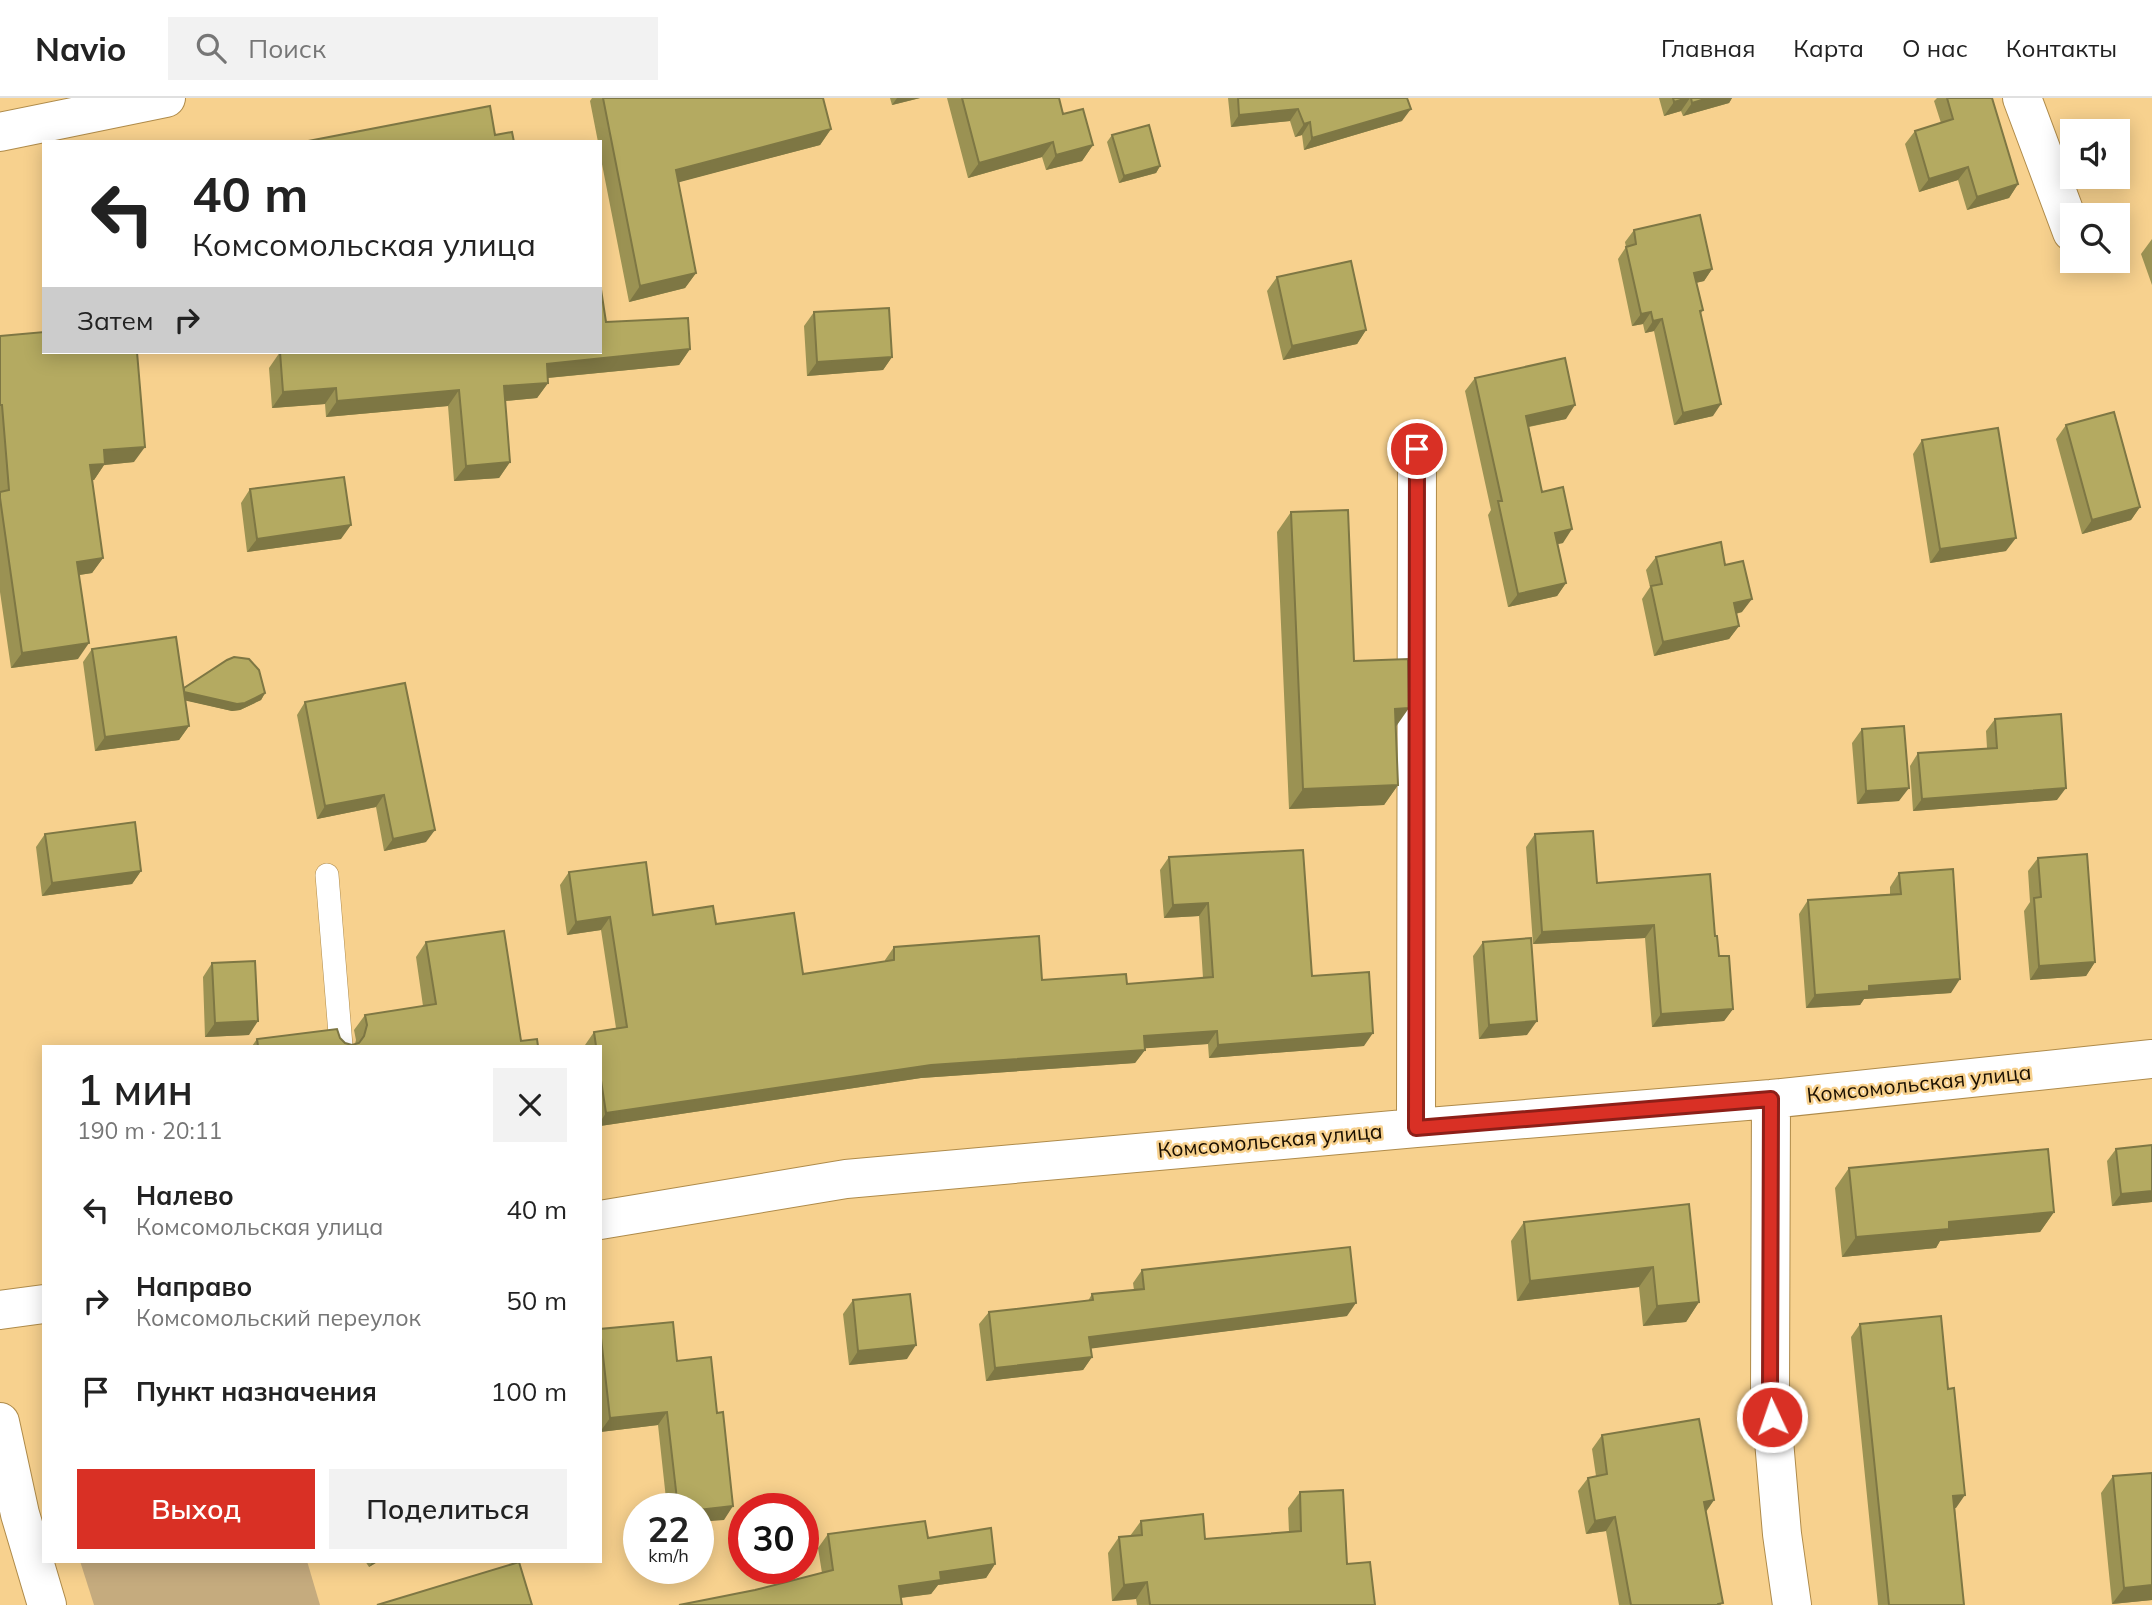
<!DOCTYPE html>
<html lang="ru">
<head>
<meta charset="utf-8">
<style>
	body { margin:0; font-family:Mulish,sans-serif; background:#f2f2f2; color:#222; height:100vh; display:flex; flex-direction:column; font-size:26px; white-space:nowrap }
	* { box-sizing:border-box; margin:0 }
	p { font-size:23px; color:#767676 }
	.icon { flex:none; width:38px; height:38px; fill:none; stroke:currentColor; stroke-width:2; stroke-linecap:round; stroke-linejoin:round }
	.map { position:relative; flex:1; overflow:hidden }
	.sheet { position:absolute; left:42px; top:947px; width:560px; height:518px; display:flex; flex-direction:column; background:#fff; border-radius:0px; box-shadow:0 4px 18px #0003 }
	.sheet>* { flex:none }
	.guide { position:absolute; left:42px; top:42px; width:560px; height:214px; border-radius:0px; box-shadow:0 4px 18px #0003; background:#fff; color:#222; overflow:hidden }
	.fabs { position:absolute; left:2060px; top:21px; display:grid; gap:14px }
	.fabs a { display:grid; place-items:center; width:70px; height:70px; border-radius:0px; background:#fff; box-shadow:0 4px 18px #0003; font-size:35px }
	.speed { position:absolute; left:623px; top:1395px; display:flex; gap:14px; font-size:35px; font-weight:700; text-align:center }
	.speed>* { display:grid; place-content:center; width:91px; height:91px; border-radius:50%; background:#fff; box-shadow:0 4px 18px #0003; line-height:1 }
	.speed small { font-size:18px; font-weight:400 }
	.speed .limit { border:10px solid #d22; background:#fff; color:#111 }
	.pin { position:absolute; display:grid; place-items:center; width:60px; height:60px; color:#fff; margin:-30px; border:4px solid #fff; border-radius:50%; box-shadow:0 2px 7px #0007 }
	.me { position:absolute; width:77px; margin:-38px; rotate:357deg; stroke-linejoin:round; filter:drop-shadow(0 0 5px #0008) }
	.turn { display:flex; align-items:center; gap:24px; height:147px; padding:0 35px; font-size:32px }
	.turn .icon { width:91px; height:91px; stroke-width:2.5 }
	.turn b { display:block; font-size:49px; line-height:60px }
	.then { display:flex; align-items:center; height:66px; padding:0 35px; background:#0003; gap:14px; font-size:26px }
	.round { display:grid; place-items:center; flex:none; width:74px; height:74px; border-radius:0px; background:#f2f2f2 }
	.overview { display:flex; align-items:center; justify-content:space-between; height:119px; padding:0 35px }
	h1 { font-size:42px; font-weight:600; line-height:52px }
	.button { display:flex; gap:14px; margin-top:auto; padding:14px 35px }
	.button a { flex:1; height:80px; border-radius:0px; background:#d93025; color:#fff; font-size:28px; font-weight:600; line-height:80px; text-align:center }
	.button a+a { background:#f2f2f2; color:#222 }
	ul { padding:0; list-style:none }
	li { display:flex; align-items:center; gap:21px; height:91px; padding:0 35px }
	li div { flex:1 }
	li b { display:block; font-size:26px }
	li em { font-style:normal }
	header { display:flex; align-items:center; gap:42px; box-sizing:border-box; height:98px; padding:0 35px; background:#fff; border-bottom:2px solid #e0e0e0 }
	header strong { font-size:33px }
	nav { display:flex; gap:38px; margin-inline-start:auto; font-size:24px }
	.search { width:490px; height:63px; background:#f2f2f2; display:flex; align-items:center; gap:18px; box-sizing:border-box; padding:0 24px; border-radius:0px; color:#767676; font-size:26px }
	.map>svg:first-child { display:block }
	.green { fill:#c5ab7e }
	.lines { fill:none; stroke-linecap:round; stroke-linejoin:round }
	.service-casing { stroke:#af8b4a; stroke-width:24 }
	.minor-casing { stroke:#af8b4a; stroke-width:40 }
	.tertiary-casing { stroke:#af8b4a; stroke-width:40 }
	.service { stroke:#fff; stroke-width:23 }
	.minor { stroke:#fff; stroke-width:38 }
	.tertiary { stroke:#fff; stroke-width:38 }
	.wall { fill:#9b9253 }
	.shaded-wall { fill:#7e7744 }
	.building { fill:#b4aa61; stroke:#7e7744; stroke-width:2 }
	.route-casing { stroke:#8d1f18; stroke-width:18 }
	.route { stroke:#d93025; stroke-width:12 }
	.labels { text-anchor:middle; stroke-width:5; stroke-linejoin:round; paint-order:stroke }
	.street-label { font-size:21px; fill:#1a0f00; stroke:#f7d18e }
</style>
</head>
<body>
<header>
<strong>Navio</strong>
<div class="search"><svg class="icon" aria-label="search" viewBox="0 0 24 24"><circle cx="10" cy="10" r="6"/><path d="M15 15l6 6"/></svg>Поиск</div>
<nav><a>Главная</a><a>Карта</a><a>О нас</a><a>Контакты</a></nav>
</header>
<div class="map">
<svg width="2152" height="1507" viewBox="0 0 2152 1507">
	<rect width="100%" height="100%" fill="#f7d18e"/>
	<!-- green -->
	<path class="green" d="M80,1463H307L320,1507H94Z"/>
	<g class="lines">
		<defs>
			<path id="service" d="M327,777L341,948"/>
			<path id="minor" d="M2022,0L2072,134
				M0,34L166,0
				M1771,1001L1770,1296L1782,1436L1792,1507
				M1416,1030L1417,351
				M600,1122L846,1081L1416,1030L1771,1001L2152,961
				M0,1212L44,1206"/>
			<path id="tertiary" d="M0,1324L20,1416L47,1507"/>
		</defs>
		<!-- service casing -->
		<use href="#service" class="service-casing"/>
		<!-- minor casing -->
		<use href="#minor" class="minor-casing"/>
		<!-- tertiary casing -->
		<use href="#tertiary" class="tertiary-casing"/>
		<!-- service -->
		<use href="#service" class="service"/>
		<!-- minor -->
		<use href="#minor" class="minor"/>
		<!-- tertiary -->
		<use href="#tertiary" class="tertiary"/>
	</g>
	<!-- wall -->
	<path class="wall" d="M592,0H824H823L831,31L820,47L678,84L696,175L685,190L629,204L600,56V44H598L590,3Z
		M890,0H920L892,7Z
		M947,0H1059L1063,16L1093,47L1082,63L1046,72L1042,59L968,80Z
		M1228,0H1407L1402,23L1304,52L1302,37L1295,39L1290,23L1231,29Z
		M1659,0H1732L1729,5L1683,18L1681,13L1664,18Z
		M1937,0H1992L2018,86L2009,100L1967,112L1958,82L1919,94L1905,46L1915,33L1941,25L1934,3Z
		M1112,37L1160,68L1156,75L1119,85L1107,44Z
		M1634,132L1712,171L1704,183L1696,185L1703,212L1701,215L1713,318L1674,327L1654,233L1645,235L1643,226L1632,228L1618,161L1626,149L1625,144Z
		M2152,141V187L2141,156Z
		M1277,179L1366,232L1357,246L1283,262L1267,193Z
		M814,214L892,259L883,272L807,278L804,228Z
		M606,224L690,251L679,267L548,280V285L537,300L505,303L510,364L499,380L454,383L448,308L326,319L325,306L272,310L269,270L280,254Z
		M0,238L134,364L104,367L94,382H92L103,460L92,475L79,477L78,561L11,570L0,494Z
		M1475,280L1566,321L1529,329L1542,394L1563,445L1558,446L1566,485L1557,498L1508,509L1488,417L1491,412L1465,293Z
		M2066,327L2140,409L2131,422L2082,436L2056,341Z
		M1922,342L2006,453L1930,465L1913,356Z
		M250,391L341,441L247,454L241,405Z
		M1291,414L1354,563L1396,629L1398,687L1384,707L1289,711L1277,434Z
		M1656,459L1725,467L1742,514L1736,516L1739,528L1729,541L1654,558L1642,501L1650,489L1646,472Z
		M92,551L184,590L265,595L261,602L240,612L232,613L185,602L189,628L179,642L95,653L83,564Z
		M305,604L426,744L384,753L376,709L317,721L297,617Z
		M1995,621L2057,702L1913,713L1910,668L1918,655L1987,650L1986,633Z
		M1862,631L1899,703L1857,706L1852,645Z
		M45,736L141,773L132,786L42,798L36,749Z
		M1535,736L1597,785L1715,838L1719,858L1733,911L1724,923L1652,929L1645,840L1533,846L1526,749Z
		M1169,759L1312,878L1364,948L1209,960L1208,946L1144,950L1145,952L1135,965L921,980L600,1028V948H585V947L594,934L616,930L601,832L567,837L560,787L569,774L653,817L716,826L803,876L885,864V862L894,849L1042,882L1127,886L1203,880L1199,818L1164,820L1160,772Z
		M2038,760L2095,864L2086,878L2030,882L2024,813L2030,804L2028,773Z
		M1899,775L1951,895L1864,901L1860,907L1806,910L1799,816L1808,802L1890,796V789Z
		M426,844L521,943L538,948H252L257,941L340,940L345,945L352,947L355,946L356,942L354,932L365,917L423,908L416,859Z
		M1483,844L1527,937L1479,941L1473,858Z
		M212,865L249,937L205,939L203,879Z
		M2152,1047V1104L2112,1108L2107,1063L2116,1051Z
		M1849,1070L2054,1114L2040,1134L1940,1143L1936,1150L1842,1159L1835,1090Z
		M1689,1106L1699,1204L1686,1224L1643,1228L1639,1189L1517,1203L1511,1143L1524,1124Z
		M1142,1172L1347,1218L1091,1250L1092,1259L1083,1272L986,1283L979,1226L989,1214L1088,1203L1092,1196L1134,1192L1133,1185Z
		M853,1202L907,1261L849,1267L843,1216Z
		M1860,1226L1956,1410H1955L1964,1507H1878L1851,1239Z
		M600,1231L677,1263L717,1315L724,1422L698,1410H667L658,1327L600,1334Z
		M1602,1337L1714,1402L1706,1414L1721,1507H1619L1606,1433L1586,1436L1578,1393L1588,1380L1596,1378L1592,1351Z
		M2152,1375V1502L2112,1506L2101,1395L2113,1378Z
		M1300,1394L1375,1507H1137L1136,1501L1112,1503L1108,1455L1119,1439L1130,1438L1141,1423L1205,1441L1289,1434L1288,1410Z
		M828,1436L928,1440L995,1466L986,1480L938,1487L931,1496L901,1500L755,1492L822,1475L818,1450Z
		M365,1463H379L369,1469Z"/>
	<!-- shaded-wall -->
	<path class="shaded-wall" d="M897,0H920L892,7Z
		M1687,0H1690L1681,13L1664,18L1674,4Z
		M1708,0H1732L1729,5L1683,18L1692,5Z
		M1298,11L1290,23L1231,29L1239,17Z
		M1411,11L1402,23L1304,52L1312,40Z
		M1310,24L1302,37L1295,39L1304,26Z
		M831,31L820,47L665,88L676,72Z
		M1053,44L1042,59L968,80L979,65Z
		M1093,47L1082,63L1046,72L1056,57Z
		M1160,68L1156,75L1119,85L1124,78Z
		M1968,69L1958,82L1919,94L1929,81Z
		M2018,86L2009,100L1967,112L1977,99Z
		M1712,171L1704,183L1686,187L1694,175Z
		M696,175L685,190L629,204L640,188Z
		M1651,214L1643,226L1632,228L1641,216Z
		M1662,221L1654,233L1645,235L1653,223Z
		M1366,232L1357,246L1283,262L1292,248Z
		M690,251L679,267L536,281L547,266Z
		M892,259L883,272L807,278L817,264Z
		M548,285L537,300L493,304L504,288Z
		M336,290L325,306L272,310L283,294Z
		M459,292L448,308L326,319L337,303Z
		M1721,306L1713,318L1674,327L1683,315Z
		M1575,307L1566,321L1517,331L1526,318Z
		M145,349L134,364L104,367L94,382L79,383L90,367L104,352Z
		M510,364L499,380L454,383L466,368Z
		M2140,409L2131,422L2082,436L2092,422Z
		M351,427L341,441L247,454L257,441Z
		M1572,431L1563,445L1546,448L1555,435Z
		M2016,440L2006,453L1930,465L1940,451Z
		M103,460L92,475L66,479L77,464Z
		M1566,485L1557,498L1508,509L1518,496Z
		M1752,501L1742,514L1724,518L1734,505Z
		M1739,528L1729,541L1654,558L1663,544Z
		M89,545L78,561L11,570L22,555Z
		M179,593L265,595L261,602L240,612L232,613L174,600Z
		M1409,610L1395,630V611Z
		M189,628L179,642L95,653L105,639Z
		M1398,687L1384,707L1289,711L1303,691Z
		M1909,690L1899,703L1857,706L1866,693Z
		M2066,690L2057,702L1913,713L1922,701Z
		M384,697L376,709L317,721L325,708Z
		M435,732L426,744L384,753L393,741Z
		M141,773L132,786L42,798L52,785Z
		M1208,805L1199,818L1164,820L1173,807Z
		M610,819L601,832L567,837L576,824Z
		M1654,827L1645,840L1533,846L1542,834Z
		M2095,864L2086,878L2030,882L2039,868Z
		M1960,881L1951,895L1864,901L1860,907L1806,910L1815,897L1869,888Z
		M1733,911L1724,923L1652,929L1661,916Z
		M258,923L249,937L205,939L215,925Z
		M1537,923L1527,937L1479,941L1489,927Z
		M1217,933L1208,946L1135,951L1144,938Z
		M1373,935L1364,948L1209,960L1218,947Z
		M1145,952L1135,965L921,980L600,1028V1024L606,1015L931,967Z
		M2152,1093V1104L2112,1108L2121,1096Z
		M2054,1114L2040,1134L1940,1143L1936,1150L1842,1159L1856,1139L1949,1124Z
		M1653,1169L1639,1189L1517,1203L1530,1183Z
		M1699,1204L1686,1224L1643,1228L1657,1208Z
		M1356,1205L1347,1218L1080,1252L1089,1239Z
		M916,1247L907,1261L849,1267L858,1253Z
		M1092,1259L1083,1272L986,1283L995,1270Z
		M667,1314L658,1327L600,1334L610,1320Z
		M1965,1397L1956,1410L1944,1412L1953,1398Z
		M1714,1402L1704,1416V1404Z
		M733,1408L724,1422L698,1424V1412Z
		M1615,1419L1606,1433L1586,1436L1595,1423Z
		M373,1463H379L369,1469Z
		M995,1466L986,1480L938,1487L931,1496L890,1501L899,1488L940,1474Z
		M1147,1484L1136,1501L1112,1503L1124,1487Z
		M2152,1487V1502L2112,1506L2124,1490Z"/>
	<!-- building -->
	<path class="building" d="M603,0H823L831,31L676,72L696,175L640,188Z
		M962,0H1059L1063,16L1083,11L1093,47L1056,57L1053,44L979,65Z
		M1238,0H1407L1411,11L1312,40L1310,24L1304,26L1298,11L1239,17Z
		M1673,0H1687L1674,4Z
		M1691,0H1708L1692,5Z
		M1947,0H1992L2018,86L1977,99L1968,69L1929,81L1915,33L1953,21Z
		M490,8L495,37L512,34L514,44H303Z
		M1149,27L1160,68L1124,78L1112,37Z
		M1700,117L1712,171L1694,175L1703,212L1700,213L1721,306L1683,315L1662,221L1653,223L1651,214L1641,216L1626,149L1636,146L1634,132Z
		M1351,163L1366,232L1292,248L1277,179Z
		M600,185L606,224L688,220L690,251L547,266L548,285L504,288L510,364L466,368L459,292L337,303L336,290L283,294L280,254H600Z
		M889,210L892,259L817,264L814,214Z
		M44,234V254H137L145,349L104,352L105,366L90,367L103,460L77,464L89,545L22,555L0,400V394L9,392L2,307H0V238Z
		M1565,260L1575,307L1526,318L1542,394L1563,389L1572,431L1555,435L1566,485L1518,496L1498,403H1502L1475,280Z
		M2114,314L2140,409L2092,422L2066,327Z
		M1998,330L2016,440L1940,451L1922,342Z
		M344,379L351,427L257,441L250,391Z
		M1348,412L1354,563L1408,561L1409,610L1395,611L1398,687L1303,691L1291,414Z
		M1721,444L1725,467L1743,463L1752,501L1734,505L1739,528L1663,544L1651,488L1662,486L1656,459Z
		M176,539L189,628L105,639L92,551Z
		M234,559L249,561L259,572L265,595L245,605L237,606L184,594V590L227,562Z
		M405,585L435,732L393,741L384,697L325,708L305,604Z
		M2061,616L2066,690L1922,701L1918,655L1997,650L1995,621Z
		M1904,628L1909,690L1866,693L1862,631Z
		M135,724L141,773L52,785L45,736Z
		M1593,733L1597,785L1710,776L1715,838H1717L1719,858H1729L1733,911L1661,916L1654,827L1542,834L1535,736Z
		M1303,752L1312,878L1369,874L1373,935L1218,947L1217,933L1144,938L1145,952L931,967L606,1015L600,976V948H596L594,934L627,929L610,819L576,824L569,774L646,764L653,817L713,808L716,826L794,815L803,876L894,862V849L1039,838L1042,882L1126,876L1127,886L1213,879L1208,805L1173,807L1169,759Z
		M2087,756L2095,864L2039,868L2034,800L2041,799L2038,760Z
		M1953,771L1960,881L1869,888V893L1815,897L1808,802L1901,796L1899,775Z
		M504,833L521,943L537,941L538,948H258L257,941L337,931L340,940L345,945L352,947L359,945L364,938L367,927L365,917L436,906L426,844Z
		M1531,840L1537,923L1489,927L1483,844Z
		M255,863L258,923L215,925L212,865Z
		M2152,1047V1093L2121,1096L2116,1051Z
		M2048,1051L2054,1114L1949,1124V1131L1856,1139L1849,1070Z
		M1689,1106L1699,1204L1657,1208L1653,1169L1530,1183L1524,1124Z
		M1350,1149L1356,1205L1089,1239L1092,1259L995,1270L989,1214L1093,1202L1092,1196L1144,1191L1142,1172Z
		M910,1196L916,1247L858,1253L853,1202Z
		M1941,1218L1948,1291L1954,1290L1965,1397L1953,1398L1964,1507H1889L1860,1226Z
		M673,1224L677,1263L711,1259L717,1315L723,1314L733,1408L698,1412V1410H678L667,1314L610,1320L600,1231Z
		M1699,1321L1714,1402L1704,1404L1723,1505L1718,1506V1507H1631L1615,1419L1595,1423L1588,1380L1607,1376L1602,1337Z
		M2152,1375V1487L2124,1490L2113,1378Z
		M1343,1392L1347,1466L1370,1464L1375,1507H1150L1147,1484L1124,1487L1119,1439L1142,1437L1141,1423L1203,1416L1205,1441L1301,1433L1300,1394Z
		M925,1423L928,1440L991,1430L995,1466L940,1474L941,1482L899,1488L902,1507H679L755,1492L833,1472L828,1436Z
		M519,1464L532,1507H377Z"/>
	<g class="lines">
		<defs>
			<path id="route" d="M1417,351L1416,1030L1771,1001L1770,1296L1772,1319"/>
		</defs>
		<!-- route casing -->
		<use href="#route" class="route-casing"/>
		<!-- route -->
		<use href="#route" class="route"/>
	</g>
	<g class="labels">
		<!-- street labels -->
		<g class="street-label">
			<text transform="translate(1919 986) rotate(-6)" y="7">Комсомольская улица</text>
			<text transform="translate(1270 1043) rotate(-5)" y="7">Комсомольская улица</text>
		</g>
	</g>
</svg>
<div class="fabs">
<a><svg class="icon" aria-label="sound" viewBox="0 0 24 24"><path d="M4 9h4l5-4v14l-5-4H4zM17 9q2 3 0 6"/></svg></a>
<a><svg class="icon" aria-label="search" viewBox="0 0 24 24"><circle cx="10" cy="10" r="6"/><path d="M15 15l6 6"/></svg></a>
</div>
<div class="speed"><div>22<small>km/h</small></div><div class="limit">30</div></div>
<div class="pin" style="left:1417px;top:351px;background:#d93025"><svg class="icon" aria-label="arrive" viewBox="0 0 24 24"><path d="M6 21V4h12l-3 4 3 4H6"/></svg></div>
<svg class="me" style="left:1772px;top:1319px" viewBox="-20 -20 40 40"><circle r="17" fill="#d93025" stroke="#fff" stroke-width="3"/><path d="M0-11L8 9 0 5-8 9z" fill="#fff"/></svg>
<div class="guide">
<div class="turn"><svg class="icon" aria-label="left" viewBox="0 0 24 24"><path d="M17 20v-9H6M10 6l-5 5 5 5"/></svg><div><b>40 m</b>Комсомольская улица</div></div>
<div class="then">Затем<svg class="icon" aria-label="right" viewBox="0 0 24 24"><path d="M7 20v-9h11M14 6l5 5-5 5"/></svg></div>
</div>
<section class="sheet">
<div class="overview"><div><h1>1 мин</h1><p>190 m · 20:11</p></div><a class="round"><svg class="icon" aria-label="close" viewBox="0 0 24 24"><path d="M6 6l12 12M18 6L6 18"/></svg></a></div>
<ul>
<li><svg class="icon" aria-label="left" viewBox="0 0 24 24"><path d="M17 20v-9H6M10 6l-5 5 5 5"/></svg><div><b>Налево</b><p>Комсомольская улица</p></div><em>40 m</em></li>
<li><svg class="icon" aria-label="right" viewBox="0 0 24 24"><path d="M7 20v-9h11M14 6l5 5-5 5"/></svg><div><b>Направо</b><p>Комсомольский переулок</p></div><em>50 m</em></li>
<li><svg class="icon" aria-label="arrive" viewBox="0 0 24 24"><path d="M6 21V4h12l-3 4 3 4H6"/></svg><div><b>Пункт назначения</b></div><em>100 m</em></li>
</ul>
<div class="button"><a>Выход</a><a>Поделиться</a></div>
</section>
</div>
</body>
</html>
